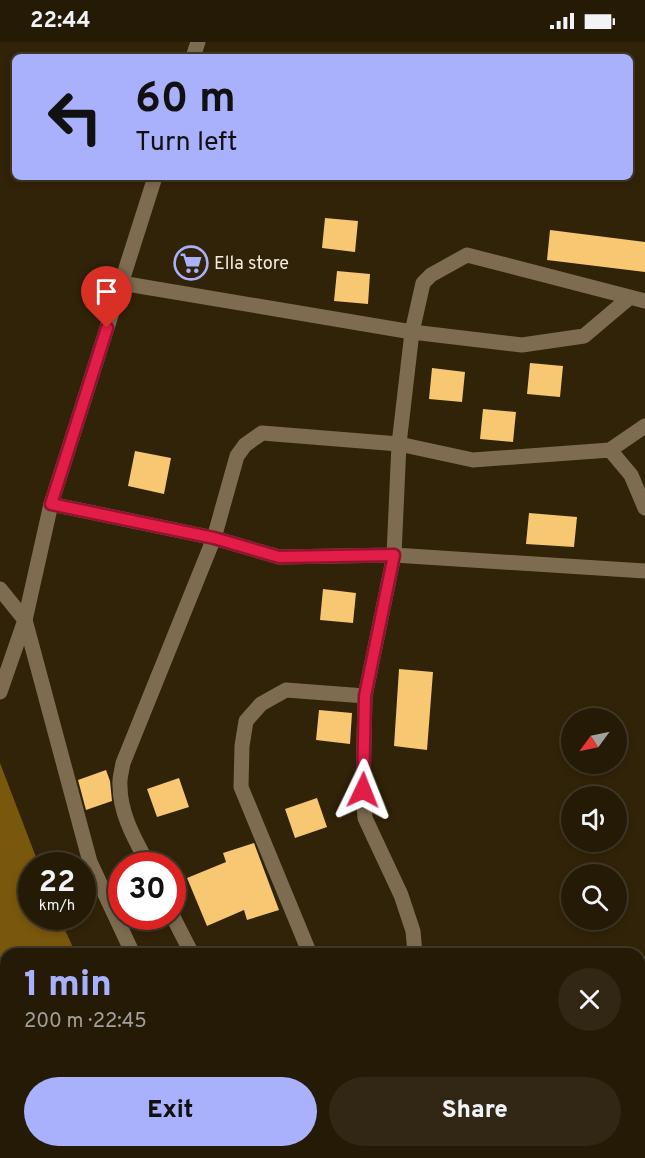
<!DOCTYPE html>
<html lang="en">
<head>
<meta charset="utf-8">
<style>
	body { margin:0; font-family:Overpass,sans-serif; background:#312714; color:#f1f3f6; height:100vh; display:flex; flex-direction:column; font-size:22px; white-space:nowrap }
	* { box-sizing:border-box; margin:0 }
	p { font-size:20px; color:#a3a19b }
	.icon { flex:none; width:33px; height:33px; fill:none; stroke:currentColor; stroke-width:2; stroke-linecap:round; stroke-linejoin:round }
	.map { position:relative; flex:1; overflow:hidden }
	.drawer { position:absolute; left:0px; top:906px; width:645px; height:210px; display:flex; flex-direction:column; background:#251a06; border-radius:18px 18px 0 0; box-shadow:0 3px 9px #0003,0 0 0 2px #423828 }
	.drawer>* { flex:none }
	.hud { position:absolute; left:12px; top:12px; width:621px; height:126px; border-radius:9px; box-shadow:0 3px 9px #0003,0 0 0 2px #423828; background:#a9b0fc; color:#111; overflow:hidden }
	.needle { width:39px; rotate:237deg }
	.buttons { position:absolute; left:561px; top:666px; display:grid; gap:12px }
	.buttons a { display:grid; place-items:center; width:66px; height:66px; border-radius:50%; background:#251a06; box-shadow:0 3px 9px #0003,0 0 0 2px #423828; font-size:30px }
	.speed { position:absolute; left:18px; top:810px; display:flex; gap:12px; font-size:30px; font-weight:700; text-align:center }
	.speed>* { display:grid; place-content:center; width:78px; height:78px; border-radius:50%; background:#251a06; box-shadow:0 3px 9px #0003,0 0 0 2px #423828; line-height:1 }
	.speed small { font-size:15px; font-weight:400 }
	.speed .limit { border:9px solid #d22; background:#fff; color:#111 }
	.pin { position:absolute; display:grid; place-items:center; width:51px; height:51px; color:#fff; margin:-62px -26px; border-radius:50% 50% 50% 0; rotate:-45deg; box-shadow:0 0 6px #0007 }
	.pin .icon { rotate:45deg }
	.me { position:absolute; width:66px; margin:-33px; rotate:2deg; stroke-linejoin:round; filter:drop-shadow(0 0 4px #0008) }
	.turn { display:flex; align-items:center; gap:21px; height:126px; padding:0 24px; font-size:27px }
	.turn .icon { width:78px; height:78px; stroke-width:2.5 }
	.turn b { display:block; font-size:42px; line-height:51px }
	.round { display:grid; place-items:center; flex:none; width:63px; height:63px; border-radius:32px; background:#312714 }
	.headline { display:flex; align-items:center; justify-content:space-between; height:102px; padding:0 24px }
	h1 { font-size:36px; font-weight:800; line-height:45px; color:#a9b0fc }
	.primary-button { display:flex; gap:12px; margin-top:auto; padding:12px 24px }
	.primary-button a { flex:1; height:69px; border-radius:36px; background:#a9b0fc; color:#111; font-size:24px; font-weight:800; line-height:69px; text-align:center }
	.primary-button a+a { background:#312714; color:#f1f3f6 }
	.status { display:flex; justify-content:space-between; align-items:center; height:42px; padding:0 30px; background:#251a06; direction:ltr }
	.status svg { height:16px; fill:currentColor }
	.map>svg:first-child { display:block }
	.water { fill:#79570c }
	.building { fill:#f8c771 }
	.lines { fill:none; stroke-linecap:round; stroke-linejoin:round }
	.minor { stroke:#7d6c50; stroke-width:15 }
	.secondary { stroke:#7d6c50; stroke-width:15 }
	.route-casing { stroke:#92132f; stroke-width:15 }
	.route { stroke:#e11d48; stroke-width:10 }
	.labels { text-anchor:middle; stroke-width:6; stroke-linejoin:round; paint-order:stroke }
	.poi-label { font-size:18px; fill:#f6ecdd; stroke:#312308; text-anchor:start }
</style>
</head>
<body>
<div class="status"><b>22:44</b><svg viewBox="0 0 49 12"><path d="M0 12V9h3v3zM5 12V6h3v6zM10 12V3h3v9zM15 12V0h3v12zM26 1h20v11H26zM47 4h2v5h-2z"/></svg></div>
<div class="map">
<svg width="645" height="1116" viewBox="0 0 645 1116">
	<rect width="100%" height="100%" fill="#312308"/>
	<!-- water -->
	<path class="water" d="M0,721L39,823L32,824V874L59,875L76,912H6V1110H163L166,1116H0Z"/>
	<!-- building -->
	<path class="building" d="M325,176L358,179L355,210L322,206Z
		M550,188L645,200V230L547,218Z
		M337,229L370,232L368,262L334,259Z
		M530,321L563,324L560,355L527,352Z
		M432,326L465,330L462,360L429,357Z
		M483,367L516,370L513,400L480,397Z
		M135,409L171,416L164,452L128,444Z
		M529,471L577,475L574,505L526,502Z
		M323,547L356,551L353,581L320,578Z
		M399,627L433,630L427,708L394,704Z
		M319,668L352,671L350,702L316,698Z
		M106,728L110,739L112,759L86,768L78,738Z
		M179,736L189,765L157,775L147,747Z
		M317,756L327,785L295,796L285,767Z
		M254,801L279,868L247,878L244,868L207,884L187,836L226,820L223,811Z"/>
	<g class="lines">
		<!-- minor -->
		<path class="minor" d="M121,241L412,290L522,303L584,294L629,256
			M610,408L645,384
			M51,462L214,496L279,515L394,513L645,529
			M0,547L25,578L90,820L133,912
			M149,824C136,799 120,773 120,744C119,737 122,728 123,721L214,496L237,414L245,403L262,391L399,402L473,418L610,408L631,433L645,466
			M172,873L192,912
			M310,912L241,745L242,704L246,679L261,662L286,648L365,654
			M415,912L413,889L401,853L365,776L363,748L365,654L394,513L399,402L412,290L423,241L431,233L467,213L645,259
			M225,1110L228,1116"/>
		<!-- secondary -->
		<path class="secondary" d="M193,15L198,0
			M0,650L25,578L51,462L155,135"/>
	</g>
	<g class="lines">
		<defs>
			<path id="route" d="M107,286L51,462L214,496L279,515L394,513L365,654L363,748"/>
		</defs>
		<!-- route casing -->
		<use href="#route" class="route-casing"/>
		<!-- route -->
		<use href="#route" class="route"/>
	</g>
	<!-- icons -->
	<defs>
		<symbol id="supermarket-ring" viewBox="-11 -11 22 22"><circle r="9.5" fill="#312308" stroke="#a9b0fc" stroke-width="1.5"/><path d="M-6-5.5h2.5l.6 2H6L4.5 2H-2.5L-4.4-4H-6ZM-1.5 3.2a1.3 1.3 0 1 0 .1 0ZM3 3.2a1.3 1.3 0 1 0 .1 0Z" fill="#a9b0fc"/></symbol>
	</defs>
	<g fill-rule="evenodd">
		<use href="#supermarket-ring" x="172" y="202" width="38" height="38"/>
	</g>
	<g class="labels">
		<!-- poi labels -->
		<g class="poi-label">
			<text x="214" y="227">Ella store</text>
		</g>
	</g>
</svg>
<div class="buttons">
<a><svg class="needle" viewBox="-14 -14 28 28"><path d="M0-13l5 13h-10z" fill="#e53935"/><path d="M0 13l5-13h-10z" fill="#a3a19b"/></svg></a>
<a><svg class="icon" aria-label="sound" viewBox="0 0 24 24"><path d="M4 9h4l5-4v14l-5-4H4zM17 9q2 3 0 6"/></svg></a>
<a><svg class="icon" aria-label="search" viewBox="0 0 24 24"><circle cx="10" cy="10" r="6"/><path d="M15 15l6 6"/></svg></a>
</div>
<div class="speed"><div>22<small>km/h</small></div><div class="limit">30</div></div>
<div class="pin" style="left:107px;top:286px;background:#d93025"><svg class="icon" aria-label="arrive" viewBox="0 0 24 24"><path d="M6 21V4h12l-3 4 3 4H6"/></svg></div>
<svg class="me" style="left:363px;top:748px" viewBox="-20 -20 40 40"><path d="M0-17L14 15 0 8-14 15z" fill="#e11d48" stroke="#fff" stroke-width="4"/></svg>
<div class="hud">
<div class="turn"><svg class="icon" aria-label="left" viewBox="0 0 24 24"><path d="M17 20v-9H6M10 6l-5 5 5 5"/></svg><div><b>60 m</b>Turn left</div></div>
</div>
<section class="drawer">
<div class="headline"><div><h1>1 min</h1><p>200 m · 22:45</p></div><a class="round"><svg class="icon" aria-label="close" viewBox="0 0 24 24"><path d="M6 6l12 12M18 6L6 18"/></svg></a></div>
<div class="primary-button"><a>Exit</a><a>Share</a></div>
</section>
</div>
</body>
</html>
